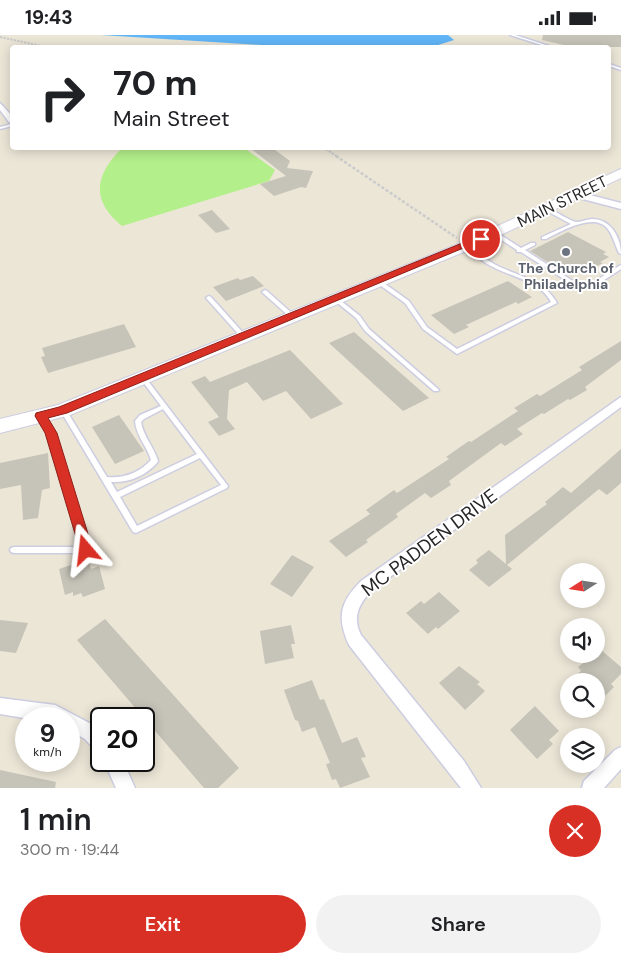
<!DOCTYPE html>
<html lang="en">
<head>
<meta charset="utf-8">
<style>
	body { margin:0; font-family:"DM Sans",sans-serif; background:#f2f2f2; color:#202124; height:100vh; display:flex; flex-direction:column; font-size:19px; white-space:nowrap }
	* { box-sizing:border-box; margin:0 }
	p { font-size:16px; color:#757577 }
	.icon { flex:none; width:28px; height:28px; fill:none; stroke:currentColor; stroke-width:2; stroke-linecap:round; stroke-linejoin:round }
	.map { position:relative; height:753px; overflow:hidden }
	.side { display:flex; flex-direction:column; background:#fff; flex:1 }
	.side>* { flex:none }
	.top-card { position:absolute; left:10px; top:10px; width:601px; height:105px; border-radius:5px; box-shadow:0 2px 12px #0003; background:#fff; color:#202124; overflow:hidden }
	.needle { width:32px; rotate:258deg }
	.fabs { position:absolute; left:560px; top:528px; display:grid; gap:10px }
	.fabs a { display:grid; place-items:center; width:45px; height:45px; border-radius:50%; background:#fff; box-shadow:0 2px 12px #0003; font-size:25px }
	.speed { position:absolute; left:15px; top:672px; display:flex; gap:10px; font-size:25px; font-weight:700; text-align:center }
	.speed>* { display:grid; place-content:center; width:65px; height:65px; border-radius:50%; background:#fff; box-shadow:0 2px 12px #0003; line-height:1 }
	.speed small { font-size:12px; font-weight:400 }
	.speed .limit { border:2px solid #111; border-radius:8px; background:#fff; color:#111 }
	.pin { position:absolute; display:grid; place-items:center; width:42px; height:42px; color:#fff; margin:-21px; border:2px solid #fff; border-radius:50%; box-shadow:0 1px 5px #0007 }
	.me { position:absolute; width:55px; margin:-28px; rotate:343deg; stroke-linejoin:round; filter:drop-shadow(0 0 4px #0008) }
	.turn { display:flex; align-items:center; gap:18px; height:105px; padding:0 20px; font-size:22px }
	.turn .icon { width:65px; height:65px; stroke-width:2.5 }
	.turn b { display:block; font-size:35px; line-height:42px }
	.round { display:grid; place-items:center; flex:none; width:52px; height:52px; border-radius:26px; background:#f2f2f2 }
	.summary { display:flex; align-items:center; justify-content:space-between; height:85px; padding:0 20px }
	h1 { font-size:30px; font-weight:600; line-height:38px }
	.primary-button { display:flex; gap:10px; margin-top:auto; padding:10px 20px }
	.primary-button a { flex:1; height:58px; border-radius:30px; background:#d93025; color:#fff; font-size:20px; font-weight:600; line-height:58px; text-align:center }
	.primary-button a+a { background:#f2f2f2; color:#202124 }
	.status { display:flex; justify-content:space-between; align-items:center; height:35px; padding:0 25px; background:#fff; direction:ltr }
	.status svg { height:14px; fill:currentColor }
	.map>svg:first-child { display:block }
	.pitch { fill:#b3ef8a }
	.water { fill:#61b6f7 }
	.building { fill:#c6c3b8 }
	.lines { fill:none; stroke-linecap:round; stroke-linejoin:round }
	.service-casing { stroke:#cdcde2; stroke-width:3 }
	.minor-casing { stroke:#cdcde2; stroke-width:3 }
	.secondary-casing { stroke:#cdcde2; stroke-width:2 }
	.path-far1 { stroke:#cbcbcb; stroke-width:2; stroke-dasharray:2.5 1; stroke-linecap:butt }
	.path { stroke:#cbcbcb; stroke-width:2.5; stroke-dasharray:3 2; stroke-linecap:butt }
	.service { fill:#fff; fill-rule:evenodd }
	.minor { fill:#fff; fill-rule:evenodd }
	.secondary { fill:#fff; fill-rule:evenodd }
	.route { fill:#d93025; stroke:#8d1f18 }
	.worship-dot { fill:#6b7280; stroke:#fff; stroke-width:2 }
	.labels { text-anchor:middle; stroke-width:4; stroke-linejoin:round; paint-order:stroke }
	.far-worship-label { font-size:14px; font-weight:bold; fill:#5b616d; stroke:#fff }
	.street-label { font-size:16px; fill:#272727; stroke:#fff }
	.near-street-label { font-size:19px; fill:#272727; stroke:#fff }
</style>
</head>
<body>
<div class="status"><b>19:43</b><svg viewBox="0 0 49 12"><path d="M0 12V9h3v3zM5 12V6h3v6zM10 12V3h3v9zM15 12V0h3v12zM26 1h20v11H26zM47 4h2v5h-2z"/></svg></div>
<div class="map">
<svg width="621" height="753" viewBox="0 0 621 753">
	<rect width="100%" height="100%" fill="#ece6d7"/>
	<!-- pitch -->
	<path class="pitch" d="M122,113H244L275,135L269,146L122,191C90,165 95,140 122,113Z"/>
	<!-- water -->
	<path class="water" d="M101,0H448L454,5L432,12H293Z"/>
	<!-- building -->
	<path class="building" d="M543,0H621V12H573L542,5Z
		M249,112H271L290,126L287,133L313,136L306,153L301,152L274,161L260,149L286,141Z
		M212,175L230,194L216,198L198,180Z
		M568,197L606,217L603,219L609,222L600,227L603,228L586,237L577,232L565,238L530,216Z
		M253,241L264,251L226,266L213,252L238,243L240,245Z
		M508,246L532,262L518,269L516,267L466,290L469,292L454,299L431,280Z
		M124,289L136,312L48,338L41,322L45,321L42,313Z
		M354,297L429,363L403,376L329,308Z
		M621,306V325L585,352L587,355L570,365L568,364L544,379L542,378L517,394L523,399L505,411L501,408L449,446L451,450L431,463L425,458L396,479L398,482L366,505L368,507L346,522L329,506L370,479L366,475L394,455L397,458L449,424L446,422L463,410L469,406L471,407L518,376L514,373L537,359L540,361L582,335L579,332Z
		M290,315L343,369L311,384L286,356L263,366L247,347L229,355L227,384L235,394L219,401L208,387L219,382L191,347L205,341L210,347Z
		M119,380L144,416L115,429L92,392Z
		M621,414V448L607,460L599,454L507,530L512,534L489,552L469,535L478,528L476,525L489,515L506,529L505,500L547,469L545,467L563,452L571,458Z
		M48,418L50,453L42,455L38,483L23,485L21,450L0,454V428Z
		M292,520L314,532L292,562L270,549Z
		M89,528L91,534L99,531L105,554L83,562L81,558L73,561V557L65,560L59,534L74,529L75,533Z
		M439,557L460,576L438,594L436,592L428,599L406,578L421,566L424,569Z
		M105,584L239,733L218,753H204L77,605Z
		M0,585L28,588L16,618L0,616Z
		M291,590L295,609H291L294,623L265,629L260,596Z
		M601,615L621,632V639L611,649L614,652L596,670V646H570L581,636L578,632Z
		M459,631L480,647L477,649L485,656L465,675L439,648Z
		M312,645L320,665L324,664L342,708L357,702L366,722L361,723L370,742L340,753L336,744L332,745L326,729L330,728L315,692L302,697L298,686L295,685L284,655Z
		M535,671L559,696L549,705L553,709L537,724L510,695Z
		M0,735L56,747L55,753H0Z"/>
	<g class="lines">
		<defs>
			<path id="service" d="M510,0H515L552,12H548Z
				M609,29L621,33V35L609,31Z
				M12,89V91L0,94V92Z
				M545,173H549C554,176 572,187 577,187C582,187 587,184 592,184C611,184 621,203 621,219L619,218C615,210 613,200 607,193C593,177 560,197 546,204H542V202L571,189L545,175Z
				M492,197H496L521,213L531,208H535V210L525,215L579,250H589L619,231L621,230V234L592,253H578L521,217H517V215L492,199Z
				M466,209H470C477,216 485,224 494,229C516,241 544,244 557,268L457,319L423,294L405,268L377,248V246H381L409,266L427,292L457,314L551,267C540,246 511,242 491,231C481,226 474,219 466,211Z
				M265,255L267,256L295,281L296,282L295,283H291L263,258L262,257Z
				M209,261L211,262L245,300L246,301L245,302H241L207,264L206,263L207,262Z
				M336,262L360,281L369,294L438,354L439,355L438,356H434L365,296L356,283L334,265L333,264L334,263Z
				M143,341L145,342L228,451L227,453L136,498L133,497L60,375L61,373H65L107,442C124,444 140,437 151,425C147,411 136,401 135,386L140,380L161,371L140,343ZM163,374L197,419L117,457L111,447C129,448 145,441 157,428L158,426C154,412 143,401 141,387L144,384ZM200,423L221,450L137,491L120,462Z
				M38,379H42L54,397L90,515L89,517L86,518H14L11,517L10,515L11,513L14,512H81L48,397L37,381Z"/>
			<path id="minor" d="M0,68L12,81V87H9L0,75Z
				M578,157L621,168V174L575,162L573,160Z
				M621,362V372L371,556C359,569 352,582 361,600L464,726L481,753H461L349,610C337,583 339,568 361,546Z
				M0,663L55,670L97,692L101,696V718L95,715L85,704L69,695V684H30L0,679Z
				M621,712V734L604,753H582L584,746L615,715Z
				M104,726H123L135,753H116Z"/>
			<path id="secondary" d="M621,134V143L471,214L70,380L0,398V384L58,370L461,208Z"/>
		</defs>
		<!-- service casing -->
		<use href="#service" class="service-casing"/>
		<!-- minor casing -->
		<use href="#minor" class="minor-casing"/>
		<!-- secondary casing -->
		<use href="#secondary" class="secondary-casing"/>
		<!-- path-far1 -->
		<path class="path-far1" d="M0,2L46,12
			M92,12H99
			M323,112L338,122"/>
		<!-- path -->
		<path class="path" d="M336,121L457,203"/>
		<!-- service -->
		<use href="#service" class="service"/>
		<!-- minor -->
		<use href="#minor" class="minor"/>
		<!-- secondary -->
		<use href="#secondary" class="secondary"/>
	</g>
	<!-- route -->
	<path class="route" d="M477,202L485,204L67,378L48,383L57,398L93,515L91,519H81L45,398L35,381L36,378L59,372Z"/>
	<!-- markers -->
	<circle class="worship-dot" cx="566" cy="217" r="5"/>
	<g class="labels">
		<!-- far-worship labels -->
		<g class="far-worship-label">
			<text x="566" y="238">The Church of<tspan x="566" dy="16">Philadelphia</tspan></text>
		</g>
		<!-- street labels -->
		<g class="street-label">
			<text transform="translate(562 166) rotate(-26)" y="6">MAIN STREET</text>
		</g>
		<!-- near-street labels -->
		<g class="near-street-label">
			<text transform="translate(429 507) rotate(-37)" y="7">MC PADDEN DRIVE</text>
		</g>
	</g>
</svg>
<div class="fabs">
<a><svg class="needle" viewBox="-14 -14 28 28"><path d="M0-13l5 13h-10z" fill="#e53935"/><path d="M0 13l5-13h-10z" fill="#757577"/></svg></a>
<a><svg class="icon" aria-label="sound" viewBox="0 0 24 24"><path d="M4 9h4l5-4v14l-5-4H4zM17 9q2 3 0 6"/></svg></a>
<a><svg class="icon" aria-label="search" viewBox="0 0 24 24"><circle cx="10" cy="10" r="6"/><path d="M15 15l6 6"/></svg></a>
<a><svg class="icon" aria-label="layers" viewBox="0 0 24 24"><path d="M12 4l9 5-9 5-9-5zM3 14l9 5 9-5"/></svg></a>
</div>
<div class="speed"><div>9<small>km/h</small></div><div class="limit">20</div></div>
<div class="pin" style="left:481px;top:204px;background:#d93025"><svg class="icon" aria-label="arrive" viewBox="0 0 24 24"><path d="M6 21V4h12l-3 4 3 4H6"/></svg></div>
<svg class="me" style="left:86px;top:515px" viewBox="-20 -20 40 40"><path d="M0-17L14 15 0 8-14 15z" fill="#d93025" stroke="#fff" stroke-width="4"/></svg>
<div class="top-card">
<div class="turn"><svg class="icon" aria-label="right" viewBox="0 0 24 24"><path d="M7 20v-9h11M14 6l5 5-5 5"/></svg><div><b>70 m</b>Main Street</div></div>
</div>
</div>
<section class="side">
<div class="summary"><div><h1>1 min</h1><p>300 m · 19:44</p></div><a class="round" style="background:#d93025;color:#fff"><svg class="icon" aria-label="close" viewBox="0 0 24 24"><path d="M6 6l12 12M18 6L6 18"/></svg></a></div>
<div class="primary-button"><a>Exit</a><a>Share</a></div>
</section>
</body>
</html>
